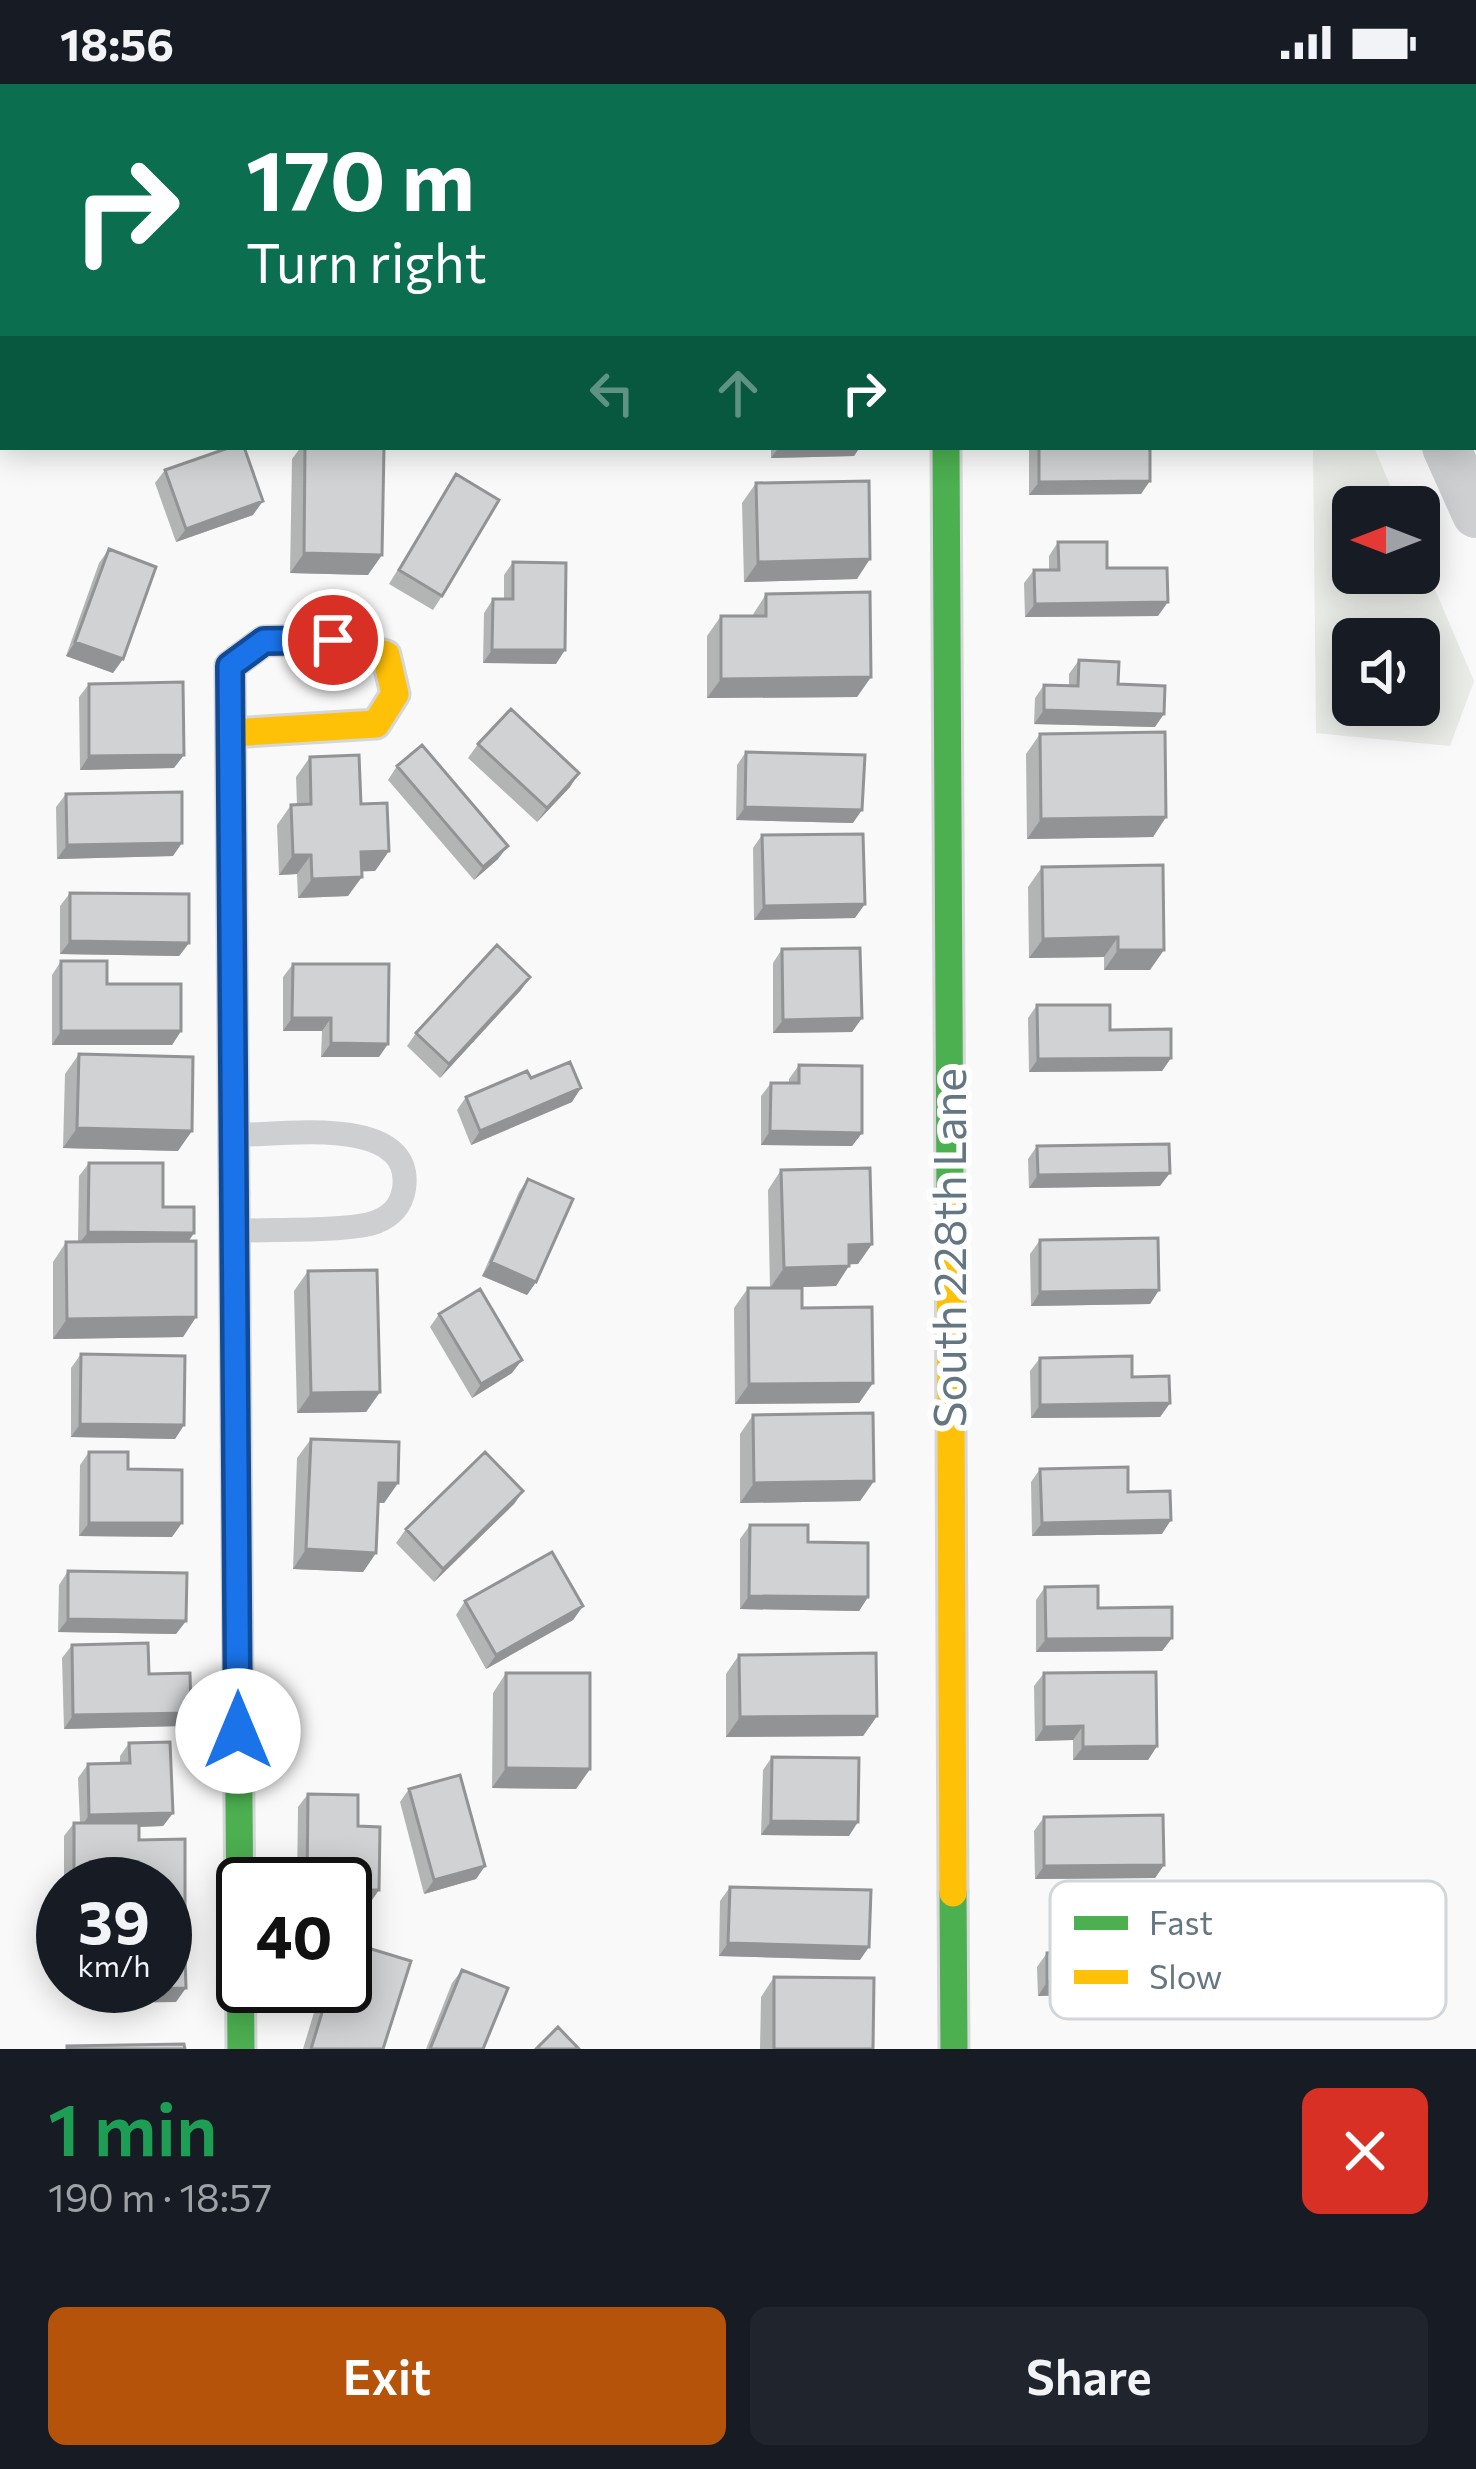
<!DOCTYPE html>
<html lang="en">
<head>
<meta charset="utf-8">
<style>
	body { margin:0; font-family:Commissioner,sans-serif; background:#20242c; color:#f1f3f6; height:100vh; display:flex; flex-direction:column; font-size:45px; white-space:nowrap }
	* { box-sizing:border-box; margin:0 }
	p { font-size:39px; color:#9ea1a6 }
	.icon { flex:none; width:66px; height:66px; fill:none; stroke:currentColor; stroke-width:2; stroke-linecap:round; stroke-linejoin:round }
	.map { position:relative; height:1965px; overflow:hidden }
	.sheet { display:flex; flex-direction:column; background:#171b24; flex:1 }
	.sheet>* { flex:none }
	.hud { position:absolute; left:0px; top:0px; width:1476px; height:366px; box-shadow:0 6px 30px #0003; background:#0b6e4f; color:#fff; overflow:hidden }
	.needle { width:78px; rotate:270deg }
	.fabs { position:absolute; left:1332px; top:402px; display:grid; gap:24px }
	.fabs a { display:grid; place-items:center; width:108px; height:108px; border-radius:18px; background:#171b24; box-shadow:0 6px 30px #0003; font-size:60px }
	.speed { position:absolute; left:36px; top:1773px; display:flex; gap:24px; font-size:60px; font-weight:700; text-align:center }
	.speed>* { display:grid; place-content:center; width:156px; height:156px; border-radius:50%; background:#171b24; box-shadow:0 6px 30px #0003; line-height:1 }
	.speed small { font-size:30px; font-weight:400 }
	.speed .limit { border:6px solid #111; border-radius:18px; background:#fff; color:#111 }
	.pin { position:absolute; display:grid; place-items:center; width:102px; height:102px; color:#fff; margin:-51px; border:6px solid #fff; border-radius:50%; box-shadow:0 3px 12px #0007 }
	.me { position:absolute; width:132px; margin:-66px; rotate:0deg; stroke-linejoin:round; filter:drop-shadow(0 0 9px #0008) }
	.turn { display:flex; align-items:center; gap:42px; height:252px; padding:0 48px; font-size:54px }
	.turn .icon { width:156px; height:156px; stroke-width:2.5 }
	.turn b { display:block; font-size:84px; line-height:102px }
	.lanes { display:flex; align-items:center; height:114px; padding:0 48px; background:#0003; justify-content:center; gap:60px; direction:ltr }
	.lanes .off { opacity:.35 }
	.round { display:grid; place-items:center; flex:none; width:126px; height:126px; border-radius:18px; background:#20242c }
	.summary { display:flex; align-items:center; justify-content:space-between; height:204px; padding:0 48px }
	h1 { font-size:72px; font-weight:600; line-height:90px; color:#1e9e55 }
	.cta { display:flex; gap:24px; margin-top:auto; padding:24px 48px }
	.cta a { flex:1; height:138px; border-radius:18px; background:#b45309; color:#fff; font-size:48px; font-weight:600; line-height:138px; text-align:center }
	.cta a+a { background:#20242c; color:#f1f3f6 }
	.status { display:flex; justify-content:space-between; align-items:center; height:84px; padding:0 60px; background:#171b24; direction:ltr }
	.status svg { height:33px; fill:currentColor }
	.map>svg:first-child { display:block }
	.green { fill:#e8ebe6; fill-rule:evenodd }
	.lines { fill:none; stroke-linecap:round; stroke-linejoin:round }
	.fast-casing { stroke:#d5d6d7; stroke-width:33 }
	.slow-casing { stroke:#d5d6d7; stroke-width:33 }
	.lane { stroke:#cecfd0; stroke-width:24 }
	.street { stroke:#cecfd0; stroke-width:48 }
	.fast { stroke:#4caf50; stroke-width:27 }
	.slow { stroke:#ffc107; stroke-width:27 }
	.wall { fill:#b3b5b5 }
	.shaded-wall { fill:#929394 }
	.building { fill:#d0d2d3; stroke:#929394; stroke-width:3 }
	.route-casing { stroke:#114b97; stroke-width:30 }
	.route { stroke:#1a73e8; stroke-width:21 }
	.labels { text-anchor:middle; stroke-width:12; stroke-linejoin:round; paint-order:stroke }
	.street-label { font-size:45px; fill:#657683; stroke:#fff }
	.key { fill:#fff; stroke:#d1d6da; stroke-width:3 }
	.key-label { font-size:33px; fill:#657683 }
</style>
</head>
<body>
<div class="status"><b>18:56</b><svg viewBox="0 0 49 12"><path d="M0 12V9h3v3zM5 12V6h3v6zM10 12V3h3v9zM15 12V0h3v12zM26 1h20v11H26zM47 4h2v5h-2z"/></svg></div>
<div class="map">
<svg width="1476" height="1965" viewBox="0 0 1476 1965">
	<rect width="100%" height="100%" fill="#f9f9f9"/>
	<!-- green -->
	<path class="green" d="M1313,363H1374L1399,423H1353V489H1419V468L1474,597L1450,662L1316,649ZM1353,555H1419V621H1353Z"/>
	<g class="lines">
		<defs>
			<path id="fast" d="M946,363L950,1111
				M234,1109L241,1965
				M953,1809L954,1965"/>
			<path id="slow" d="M231,649L376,640L395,610L386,571L333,556L264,557L230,582L234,1109
				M950,1111L953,1809"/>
		</defs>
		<!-- fast casing -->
		<use href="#fast" class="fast-casing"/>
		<!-- slow casing -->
		<use href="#slow" class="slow-casing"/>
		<!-- lane -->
		<path class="lane" d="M235,1051C282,1051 415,1030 404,1105C401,1122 392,1132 376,1138C350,1148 269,1145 237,1147"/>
		<!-- street -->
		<path class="street" d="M279,0L281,3
			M935,0V3
			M1326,0L1327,3
			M1446,363L1476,430"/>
		<!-- fast -->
		<use href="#fast" class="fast"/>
		<!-- slow -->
		<use href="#slow" class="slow"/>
	</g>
	<!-- wall -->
	<path class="wall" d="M301,363H384L368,491L290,489L292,375Z
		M771,363H860L854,372L771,374Z
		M1029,363H1150L1141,410L1029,411Z
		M165,386L253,431L176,458L155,399Z
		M456,390L442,512L433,526L389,500Z
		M756,399L857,495L744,498L742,419Z
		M1058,458L1107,484L1158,532L1025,533L1024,499L1034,486H1049V472Z
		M109,465L123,575L113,589L66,572L99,479Z
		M513,478L556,580L483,579L484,529L493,515H504V491Z
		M766,510L871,593L857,613L707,614V552L721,532H752Z
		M1079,576L1118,600L1155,643L1034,640L1035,614L1044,601H1069V590Z
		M89,600L174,684L80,686L79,613Z
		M1040,650L1166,733L1153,753L1027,755L1026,670Z
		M478,660L570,703L537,738L468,674Z
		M746,668L853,739L736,736L737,681Z
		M310,673L361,720L389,767L375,787H361L348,812L298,814L297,790L279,791L277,741L291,721H297L296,693Z
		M397,682L498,775L474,796L388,696Z
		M66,710L173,772L57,775L56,723Z
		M762,751L855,834L754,836L753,764Z
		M1042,783L1150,886H1104V873L1029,874L1028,803Z
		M70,809L189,859L179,872L60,870V822Z
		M782,865L862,934L852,948L773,949V879Z
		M61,877L107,900L181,947L172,961H52V891Z
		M293,880L379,973H321L322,947H283V893Z
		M521,906L440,994L407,962L416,949Z
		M1037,921L1110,946L1171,974L1162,987L1029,988L1028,934Z
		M79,970L178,1067L63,1064L65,990Z
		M799,981L862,1049L852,1062L761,1061V1012L771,999H789V995Z
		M531,994L572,1018L471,1061L457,1026L466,1013Z
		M1037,1062L1160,1102L1029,1104L1028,1075Z
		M89,1079L163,1123L194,1149L189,1157L196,1233L183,1253L53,1255V1178L66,1158H78L79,1092Z
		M781,1086L872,1160L858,1180H849L836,1202L770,1204L768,1106Z
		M528,1095L536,1198L527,1211L482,1192L519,1108Z
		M1040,1156L1159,1206L1150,1220L1031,1222L1030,1170Z
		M308,1187L380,1308L366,1328L297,1329L294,1207Z
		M748,1204L802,1224L873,1299L859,1319L735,1320L734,1224Z
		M439,1230L512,1289L472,1314L430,1243Z
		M81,1270L184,1341L175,1355L71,1353V1284Z
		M1040,1274L1132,1293L1170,1319L1160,1333L1031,1334L1030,1287Z
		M753,1331L874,1397L860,1417L740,1419V1350Z
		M311,1355L398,1399L384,1419H378L376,1469L363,1488L293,1485L297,1374Z
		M89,1368L128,1385L172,1453L79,1452L80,1381Z
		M1040,1385L1128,1408L1162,1450L1032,1452L1031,1398Z
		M523,1407L514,1420L434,1498L396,1459L406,1445Z
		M750,1441L808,1458L868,1513L859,1527L740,1525V1455Z
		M68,1487L186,1537L176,1550L58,1548L59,1501Z
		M1045,1503L1098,1524L1172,1554L1162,1567L1036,1568V1516Z
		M465,1517L583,1522L573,1536L486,1585L456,1531Z
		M72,1561L149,1590L181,1642L64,1645L62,1574Z
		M739,1571L877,1632L863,1652L726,1653V1590Z
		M506,1589L590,1685L576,1705L492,1704L493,1609Z
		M1044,1589L1157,1662L1148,1676H1073V1656L1035,1657L1034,1602Z
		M170,1658L173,1729L163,1742L139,1743V1756L185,1755V1827L176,1840H165V1800H64V1752L74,1739H80L78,1694L88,1680L120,1679V1672L129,1659Z
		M772,1673L849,1752L761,1751L763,1686Z
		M409,1705L485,1782L476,1795L424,1810L400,1718Z
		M308,1710L358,1742L370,1819H357L347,1841L345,1800H297L298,1723Z
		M1044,1733L1164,1781L1155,1794L1035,1795L1034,1747Z
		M730,1803L860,1876L719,1872L720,1817Z
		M1047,1869L1149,1909L1038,1912L1037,1883Z
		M462,1886L483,1965H426L452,1899Z
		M774,1893L873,1965H760L761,1913Z
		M78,1902H165L176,1918L78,1919Z
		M322,1902H345L383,1965H303Z"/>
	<!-- shaded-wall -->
	<path class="shaded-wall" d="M779,363H860L854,372L771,374Z
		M1150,397L1141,410L1029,411L1039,398Z
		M263,417L253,431L176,458L186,445Z
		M304,469L382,471L368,491L290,489Z
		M870,475L857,495L744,498L758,478Z
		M1168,518L1158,532L1025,533L1035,520Z
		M75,558L123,575L113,589L66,572Z
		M492,566H565L556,580L483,579Z
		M871,593L857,613L707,614L721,595Z
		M1044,626L1164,630L1155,643L1034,640Z
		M184,671L174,684L80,686L89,672Z
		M579,689L570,703L537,738L547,724Z
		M745,723L862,726L853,739L736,736Z
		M1166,733L1153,753L1027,755L1041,735Z
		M182,759L173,772L57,775L67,761Z
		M508,762L498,775L474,796L483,783Z
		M389,767L375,787L347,788L361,768Z
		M293,771H311L297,790L279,791Z
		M362,793L348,812L298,814L312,795Z
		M865,820L855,834L754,836L764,822Z
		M1118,853L1104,873L1029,874L1043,855Z
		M70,857L189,859L179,872L60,870Z
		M1118,866H1164L1150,886H1104Z
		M530,893L521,906L440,994L449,980Z
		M292,934H331L322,947H283Z
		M862,934L852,948L773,949L783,936Z
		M61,947H181L172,961H52Z
		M331,959L388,960L379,973H321Z
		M1171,974L1162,987L1029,988L1038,975Z
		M581,1004L572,1018L471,1061L480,1047Z
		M77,1044L192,1047L178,1067L63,1064Z
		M770,1047L862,1049L852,1062L761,1061Z
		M1170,1089L1160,1102L1029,1104L1038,1091Z
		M88,1148L194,1149L184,1163L78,1161Z
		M872,1160L858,1180L835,1181L849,1161Z
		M491,1178L536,1198L527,1211L482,1192Z
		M849,1182L836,1202L770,1204L784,1184Z
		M1159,1206L1150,1220L1031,1222L1040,1208Z
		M196,1233L183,1253L53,1255L67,1235Z
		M522,1276L512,1289L472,1314L481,1300Z
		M873,1299L859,1319L735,1320L749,1300Z
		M380,1308L366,1328L297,1329L311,1309Z
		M1170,1319L1160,1333L1031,1334L1040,1321Z
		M80,1340L184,1341L175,1355L71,1353Z
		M874,1397L860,1417L740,1419L754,1399Z
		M379,1399H398L384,1419L365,1418Z
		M523,1407L514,1420L434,1498L443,1485Z
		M1171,1436L1162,1450L1032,1452L1042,1439Z
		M89,1439H182L172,1453L79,1452Z
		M306,1465L376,1469L363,1488L293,1485Z
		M749,1512L868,1513L859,1527L740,1525Z
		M583,1522L573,1536L486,1585L496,1571Z
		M68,1535L186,1537L176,1550L58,1548Z
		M1172,1554L1162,1567L1036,1568L1046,1555Z
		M191,1629L181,1642L64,1645L73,1631Z
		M877,1632L863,1652L726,1653L740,1633Z
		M1083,1642L1073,1656L1035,1657L1044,1643Z
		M1157,1662L1148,1676H1073L1083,1663Z
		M506,1684L590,1685L576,1705L492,1704Z
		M173,1729L163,1742L80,1745L89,1731Z
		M771,1737L858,1738L849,1752L761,1751Z
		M1164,1781L1155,1794L1035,1795L1044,1782Z
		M485,1782L476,1795L424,1810L434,1796Z
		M357,1806H379L370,1819H348Z
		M165,1827H185L176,1840H165Z
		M345,1827H357L347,1841H345Z
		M728,1859L869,1863L860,1876L719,1872Z
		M1158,1896L1149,1909L1038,1912L1047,1898Z
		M186,1904L176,1918L78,1919L88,1905Z"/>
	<!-- building -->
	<path class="building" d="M112,0H132L134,3H108Z
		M149,0H187L189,3H145Z
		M231,363H244L263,417L186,445L165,386Z
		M305,363H384L382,471L304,469Z
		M1039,363H1150V397L1039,398Z
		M456,390L499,416L442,512L399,486Z
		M869,397L870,475L758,478L756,399Z
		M1058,458H1107V484H1167L1168,518L1035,520L1034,486H1059Z
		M109,465L156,483L123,575L75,558Z
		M513,478L566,479L565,566H492L493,515H513Z
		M870,508L871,593L721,595V532H766V510Z
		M1079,576L1119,578L1118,600L1165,602L1164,630L1044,626V601L1078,602Z
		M183,598L184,671L89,672V600Z
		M511,625L579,689L547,724L478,660Z
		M1165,648L1166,733L1041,735L1040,650Z
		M422,661L508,762L483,783L397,682Z
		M746,668L865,671L862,726L745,723Z
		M359,671L361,720L387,719L389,767L361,768L362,793L312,795L311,771H293L291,721L311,720L310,673Z
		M182,708V759L67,761L66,710Z
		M863,750L865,820L764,822L762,751Z
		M1163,781L1164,866H1118V853L1043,855L1042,783Z
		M70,809L189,810V859L70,857Z
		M497,861L530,893L449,980L416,949Z
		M860,864L862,934L783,936L782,865Z
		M61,877H107V900H181V947H61Z
		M293,880H389L388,960L331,959V934H292Z
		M1037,921H1110V946L1171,945V974L1038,975Z
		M79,970L193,973L192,1047L77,1044Z
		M570,978L581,1004L480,1047L466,1013L527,987L531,994Z
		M799,981L862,982V1049L770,1047L771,999H799Z
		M1169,1060L1170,1089L1038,1091L1037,1062Z
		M89,1079H163V1123H194V1149L88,1148Z
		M870,1084L872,1160L849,1161V1182L784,1184L781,1086Z
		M528,1095L573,1115L536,1198L491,1178Z
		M1158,1154L1159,1206L1040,1208V1156Z
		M196,1157V1233L67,1235L66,1158Z
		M377,1186L380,1308L311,1309L308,1187Z
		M748,1204H802V1224L872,1223L873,1299L749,1300Z
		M480,1205L522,1276L481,1300L439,1230Z
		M81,1270L185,1272L184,1341L80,1340Z
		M1132,1272V1293L1169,1292L1170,1319L1040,1321V1274Z
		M873,1329L874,1397L754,1399L753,1331Z
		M311,1355L399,1358L398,1399H379L376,1469L306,1465Z
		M89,1368H128V1385L182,1386V1439H89Z
		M485,1368L523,1407L443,1485L406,1445Z
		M1128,1383V1408L1170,1407L1171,1436L1042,1439L1040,1385Z
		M750,1441H808V1458L868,1459V1513L749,1512Z
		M552,1468L583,1522L496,1571L465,1517Z
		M68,1487L187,1489L186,1537L68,1535Z
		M1098,1502V1524L1172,1523V1554L1046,1555L1045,1503Z
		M148,1559L149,1590L190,1589L191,1629L73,1631L72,1561Z
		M876,1569L877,1632L740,1633L739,1571Z
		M1156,1588L1157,1662L1083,1663V1642L1044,1643V1589Z
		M506,1589H590V1685L506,1684Z
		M170,1658L173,1729L89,1731L88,1680L130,1679L129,1659Z
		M772,1673L859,1674L858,1738L771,1737Z
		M460,1691L485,1782L434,1796L409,1705Z
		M308,1710L358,1711V1742L380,1743L379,1806H357V1827H345V1800H307Z
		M1163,1731L1164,1781L1044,1782V1733Z
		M74,1739H139V1756L185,1755V1827H165V1800H74Z
		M730,1803L871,1806L869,1863L728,1859Z
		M165,1842H184L186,1904L88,1905V1902H165Z
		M345,1857L411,1877L383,1965H311L330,1902H345Z
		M1158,1867V1896L1047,1898V1869Z
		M462,1886L508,1904L483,1965H430Z
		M774,1893L874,1894L873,1965H774Z
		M558,1943L579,1965H536Z
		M184,1960L185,1965H67V1962Z"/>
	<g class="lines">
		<defs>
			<path id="route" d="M238,1647L230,582L264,557L333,556"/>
		</defs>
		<!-- route casing -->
		<use href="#route" class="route-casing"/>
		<!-- route -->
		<use href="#route" class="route"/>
	</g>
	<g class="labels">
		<!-- street labels -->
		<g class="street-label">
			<text transform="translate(950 1164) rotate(-90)" y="16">South 228th Lane</text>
		</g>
	</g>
	<!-- legend -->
	<rect x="1050" y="1797" width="396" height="138" rx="18" class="key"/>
	<rect x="1074" y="1832" width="54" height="14" fill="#4caf50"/>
	<rect x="1074" y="1886" width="54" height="14" fill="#ffc107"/>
	<g class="key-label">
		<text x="1149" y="1851">Fast</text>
		<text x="1149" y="1905">Slow</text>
	</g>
</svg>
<div class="fabs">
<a><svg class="needle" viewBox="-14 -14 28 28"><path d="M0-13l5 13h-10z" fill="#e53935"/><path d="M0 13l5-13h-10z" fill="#9ea1a6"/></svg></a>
<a><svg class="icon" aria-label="sound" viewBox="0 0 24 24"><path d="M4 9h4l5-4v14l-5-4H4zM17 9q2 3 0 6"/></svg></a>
</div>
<div class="speed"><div>39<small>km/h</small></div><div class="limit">40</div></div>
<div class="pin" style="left:333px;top:556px;background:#d93025"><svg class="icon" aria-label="arrive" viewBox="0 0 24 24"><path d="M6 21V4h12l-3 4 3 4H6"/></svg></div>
<svg class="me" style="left:238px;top:1647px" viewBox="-20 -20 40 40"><circle r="19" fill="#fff"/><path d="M0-13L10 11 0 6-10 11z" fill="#1a73e8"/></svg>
<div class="hud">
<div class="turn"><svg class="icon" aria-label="right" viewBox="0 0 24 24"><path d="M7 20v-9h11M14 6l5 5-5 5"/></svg><div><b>170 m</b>Turn right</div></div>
<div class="lanes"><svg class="icon off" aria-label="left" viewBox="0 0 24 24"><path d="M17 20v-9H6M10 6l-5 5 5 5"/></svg><svg class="icon off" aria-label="ahead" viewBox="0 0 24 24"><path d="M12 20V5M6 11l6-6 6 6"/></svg><svg class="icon" aria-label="right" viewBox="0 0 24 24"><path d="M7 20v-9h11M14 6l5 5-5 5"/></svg></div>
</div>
</div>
<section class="sheet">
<div class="summary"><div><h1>1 min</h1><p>190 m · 18:57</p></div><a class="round" style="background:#d93025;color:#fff"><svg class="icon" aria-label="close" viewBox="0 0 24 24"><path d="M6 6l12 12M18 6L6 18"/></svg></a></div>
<div class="cta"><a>Exit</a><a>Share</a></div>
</section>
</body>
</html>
